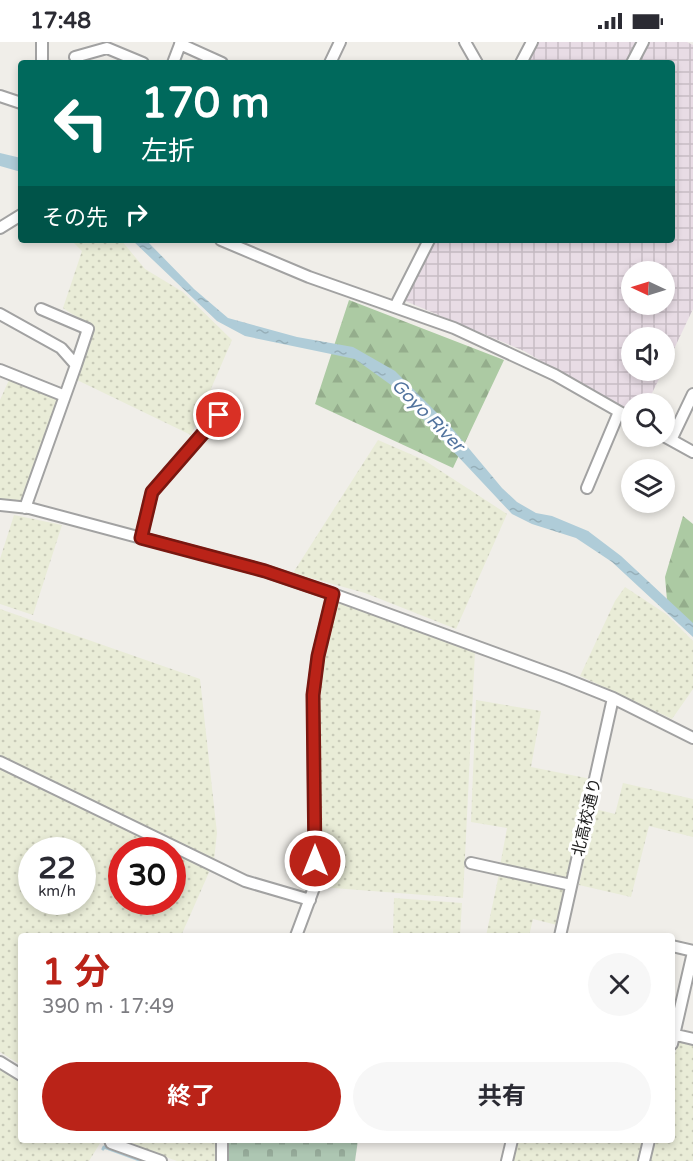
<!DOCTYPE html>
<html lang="ja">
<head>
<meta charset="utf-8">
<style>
	body { margin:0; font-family:"Varela Round","Noto Sans JP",sans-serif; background:#f7f7f7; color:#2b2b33; height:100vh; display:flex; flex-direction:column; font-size:22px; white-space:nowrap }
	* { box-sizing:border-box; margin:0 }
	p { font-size:20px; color:#7c7c81 }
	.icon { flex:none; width:33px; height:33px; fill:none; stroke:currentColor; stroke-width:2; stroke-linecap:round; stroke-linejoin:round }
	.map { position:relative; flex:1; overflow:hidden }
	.side { position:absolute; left:18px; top:891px; width:657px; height:210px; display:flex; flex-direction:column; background:#fff; border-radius:6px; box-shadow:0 3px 9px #0003 }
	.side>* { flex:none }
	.guide { position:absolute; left:18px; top:18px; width:657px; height:183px; border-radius:6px; box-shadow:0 3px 9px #0003; background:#00695c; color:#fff; overflow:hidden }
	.needle { width:39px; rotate:274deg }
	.buttons { position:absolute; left:621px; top:219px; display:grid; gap:12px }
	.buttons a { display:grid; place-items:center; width:54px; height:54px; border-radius:50%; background:#fff; box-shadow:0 3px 9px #0003; font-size:30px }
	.speed { position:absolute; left:18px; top:795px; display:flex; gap:12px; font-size:30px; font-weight:700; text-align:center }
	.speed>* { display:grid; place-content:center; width:78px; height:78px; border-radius:50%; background:#fff; box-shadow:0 3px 9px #0003; line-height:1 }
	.speed small { font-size:15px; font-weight:400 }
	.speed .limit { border:9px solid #d22; background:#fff; color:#111 }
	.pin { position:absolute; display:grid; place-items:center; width:51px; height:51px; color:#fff; margin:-26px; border:3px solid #fff; border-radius:50%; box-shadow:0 2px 6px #0007 }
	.me { position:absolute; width:66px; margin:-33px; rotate:0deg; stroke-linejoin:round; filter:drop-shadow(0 0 4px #0008) }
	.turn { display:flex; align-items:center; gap:21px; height:126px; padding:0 24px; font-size:27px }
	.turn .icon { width:78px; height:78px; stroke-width:2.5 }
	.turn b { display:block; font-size:42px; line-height:51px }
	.then { display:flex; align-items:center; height:57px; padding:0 24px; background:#0003; gap:12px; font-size:22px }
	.round { display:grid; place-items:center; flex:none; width:63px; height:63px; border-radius:32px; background:#f7f7f7 }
	.head { display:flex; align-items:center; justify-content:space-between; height:102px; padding:0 24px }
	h1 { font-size:36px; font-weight:700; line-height:45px; color:#ba2318 }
	.cta { display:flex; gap:12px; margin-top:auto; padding:12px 24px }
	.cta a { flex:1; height:69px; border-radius:36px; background:#ba2318; color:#fff; font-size:24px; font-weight:700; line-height:69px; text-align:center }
	.cta a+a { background:#f7f7f7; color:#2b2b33 }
	.status { display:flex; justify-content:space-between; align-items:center; height:42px; padding:0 30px; background:#fff; direction:ltr }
	.status svg { height:16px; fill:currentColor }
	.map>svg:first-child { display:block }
	.industrial { fill:url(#industrial-grid); fill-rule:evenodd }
	.farmland { fill:url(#farmland-dots); fill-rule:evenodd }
	.forest { fill:url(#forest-firs) }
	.cemetery { fill:url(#cemetery-stones) }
	.water { fill:url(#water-ripples) }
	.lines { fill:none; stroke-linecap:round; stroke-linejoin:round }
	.stream { stroke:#afccd8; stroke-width:3 }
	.street-casing { stroke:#a2a2a2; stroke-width:14 }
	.street { stroke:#fff; stroke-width:10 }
	.route-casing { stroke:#791710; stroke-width:15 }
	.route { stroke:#ba2318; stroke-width:10 }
	.labels { text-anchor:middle; stroke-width:6; stroke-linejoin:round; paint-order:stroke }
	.street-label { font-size:16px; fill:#212121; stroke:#fff }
	.water-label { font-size:18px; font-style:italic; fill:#54759f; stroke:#fff }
</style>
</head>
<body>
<div class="status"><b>17:48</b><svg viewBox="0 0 49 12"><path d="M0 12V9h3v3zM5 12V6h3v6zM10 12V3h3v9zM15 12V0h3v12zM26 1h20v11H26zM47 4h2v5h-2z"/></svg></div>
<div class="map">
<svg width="693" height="1119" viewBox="0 0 693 1119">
	<defs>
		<pattern id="industrial-grid" width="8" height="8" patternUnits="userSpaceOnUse" patternTransform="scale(1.5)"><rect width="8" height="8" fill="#e8dce5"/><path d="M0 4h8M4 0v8" fill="none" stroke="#c7bcc4"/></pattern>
		<pattern id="farmland-dots" width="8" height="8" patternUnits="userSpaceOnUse" patternTransform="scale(1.5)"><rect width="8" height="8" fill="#e9ecd7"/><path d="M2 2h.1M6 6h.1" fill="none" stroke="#c8cab8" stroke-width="1.8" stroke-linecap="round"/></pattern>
		<pattern id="forest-firs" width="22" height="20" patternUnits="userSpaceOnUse" patternTransform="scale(1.5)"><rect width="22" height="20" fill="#accaa3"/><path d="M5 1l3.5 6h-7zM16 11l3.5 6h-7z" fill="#94ad8c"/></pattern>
		<pattern id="cemetery-stones" width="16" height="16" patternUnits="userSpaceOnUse" patternTransform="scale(1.5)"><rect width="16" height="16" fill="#adc6b2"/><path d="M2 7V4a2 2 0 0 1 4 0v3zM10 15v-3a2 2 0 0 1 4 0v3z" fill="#95aa99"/></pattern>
		<pattern id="water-ripples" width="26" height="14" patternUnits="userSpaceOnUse" patternTransform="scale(1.5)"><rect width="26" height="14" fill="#afccd8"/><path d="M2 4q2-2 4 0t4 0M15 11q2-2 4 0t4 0" fill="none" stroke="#96afb9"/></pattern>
	</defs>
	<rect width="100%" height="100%" fill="#f0eee9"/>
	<!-- industrial -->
	<path class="industrial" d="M531,0H687L693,3V267L665,326L664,296H632V328L663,329L647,361L632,362L631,372L524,309L398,256L428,198H672V21H520ZM632,230H664V262H632Z"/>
	<!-- farmland -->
	<path class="farmland" d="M71,198H121L145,227L183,250L232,298L191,393L77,338L95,287L63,266L82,209Z
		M9,338L58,358L23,460L0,457V358Z
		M378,398L424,418L507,472L456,587L365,551L293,531Z
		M14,473L62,483L33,573L0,562V517Z
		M625,545L666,572L693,599V647L672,677L580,634L615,559Z
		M338,559L475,609L463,856L320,845L319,654L323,618Z
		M0,567L200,637L217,791L214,818L0,714Z
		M476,658L541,669L531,725L591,737L568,839L500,824L507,786L471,780Z
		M0,724L171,808H122V860H172L173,809L210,828L181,894H21V1023L0,1010ZM32,808H82V860H32Z
		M623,741L693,757V795L649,784L631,855L579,843L595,767L615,772Z
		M499,832L565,847L557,883L533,877L529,894H486Z
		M394,856L462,861L460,894H393Z
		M678,1000L693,1003V1119H650L655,1098H672V1025Z
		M0,1026L21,1040V1098H102L89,1119H0Z
		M119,1098H216L217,1119H177Z
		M517,1098H644L639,1119H513Z"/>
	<!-- forest -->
	<path class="forest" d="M349,258L504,318L453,426L315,362Z
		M683,474L693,482V584L667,558L665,535Z"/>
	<!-- cemetery -->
	<path class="cemetery" d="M228,1098H358L355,1119H227Z"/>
	<!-- water -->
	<path class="water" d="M0,111L21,116V130L0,124Z
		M132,198H146L194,247L228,276L297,295L353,305L395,329L451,385L502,446L517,460L536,471L552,474L588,489L621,514L693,581V595L612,520L576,496L532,482L512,472L391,343L355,317L245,294L217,279Z"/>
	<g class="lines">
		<!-- stream -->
		<path class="stream" d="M103,1107L104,1105L142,1119"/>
		<defs>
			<path id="street" d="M42,0V21
				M465,0L477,21
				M180,2L222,21
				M75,15L107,6L143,21
				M173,21L181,0
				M330,21L340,0
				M521,21L532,0
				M632,21L643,0
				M0,54L21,61
				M0,186L21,173
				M221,198L309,235L454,286L555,333L632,377
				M395,265L429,198
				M41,267L88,287L76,323
				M0,272L61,306L76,323L25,466
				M0,328L65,354
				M664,394L693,410
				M671,398L693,352
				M587,446L619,370
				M0,463L29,466L265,529L333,552L563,636L613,656L693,696
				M141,496L152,450L219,373
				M0,720L245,839L310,858
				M471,821L571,843
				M296,894L315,843L313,653L318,614L333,552
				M560,894L613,656
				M672,904L693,909
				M672,992L693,997
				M672,1002L693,910
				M0,1020L21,1033
				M110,1098L111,1101L161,1119
				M222,1098V1119
				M507,1119L512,1098
				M644,1119L649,1098"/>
		</defs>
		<!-- street casing -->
		<use href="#street" class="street-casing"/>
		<!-- street -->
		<use href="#street" class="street"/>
	</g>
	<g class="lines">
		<defs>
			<path id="route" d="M219,373L152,450L141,496L265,529L333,552L318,614L313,653L315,819"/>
		</defs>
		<!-- route casing -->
		<use href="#route" class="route-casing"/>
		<!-- route -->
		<use href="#route" class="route"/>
	</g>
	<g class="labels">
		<!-- street labels -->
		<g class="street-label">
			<text transform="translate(586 775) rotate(-77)" y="6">北高校通り</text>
		</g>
		<!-- water labels -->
		<g class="water-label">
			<text transform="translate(428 373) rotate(45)" y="6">Goyo River</text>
		</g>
	</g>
</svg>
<div class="buttons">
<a><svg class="needle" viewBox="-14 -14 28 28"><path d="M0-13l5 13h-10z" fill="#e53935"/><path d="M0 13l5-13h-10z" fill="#7c7c81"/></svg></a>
<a><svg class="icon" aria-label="sound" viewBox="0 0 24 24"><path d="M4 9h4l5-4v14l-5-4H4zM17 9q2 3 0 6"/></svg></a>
<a><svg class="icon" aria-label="search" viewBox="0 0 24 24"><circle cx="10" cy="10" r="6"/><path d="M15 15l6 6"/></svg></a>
<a><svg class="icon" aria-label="layers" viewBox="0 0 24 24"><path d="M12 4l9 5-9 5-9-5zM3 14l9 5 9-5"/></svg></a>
</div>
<div class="speed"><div>22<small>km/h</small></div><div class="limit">30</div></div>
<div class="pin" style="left:219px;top:373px;background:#d93025"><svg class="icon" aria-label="arrive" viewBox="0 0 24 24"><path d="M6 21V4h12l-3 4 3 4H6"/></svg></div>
<svg class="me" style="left:315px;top:819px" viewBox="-20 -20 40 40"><circle r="17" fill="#ba2318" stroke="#fff" stroke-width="3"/><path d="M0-11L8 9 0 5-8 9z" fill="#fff"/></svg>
<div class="guide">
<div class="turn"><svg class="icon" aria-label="left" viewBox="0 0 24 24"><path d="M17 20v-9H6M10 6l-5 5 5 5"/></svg><div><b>170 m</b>左折</div></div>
<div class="then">その先<svg class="icon" aria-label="right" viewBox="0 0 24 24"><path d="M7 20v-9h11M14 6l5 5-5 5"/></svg></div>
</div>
<section class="side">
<div class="head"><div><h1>1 分</h1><p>390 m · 17:49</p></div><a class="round"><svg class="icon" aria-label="close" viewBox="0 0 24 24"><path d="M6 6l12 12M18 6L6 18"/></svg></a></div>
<div class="cta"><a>終了</a><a>共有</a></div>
</section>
</div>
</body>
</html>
